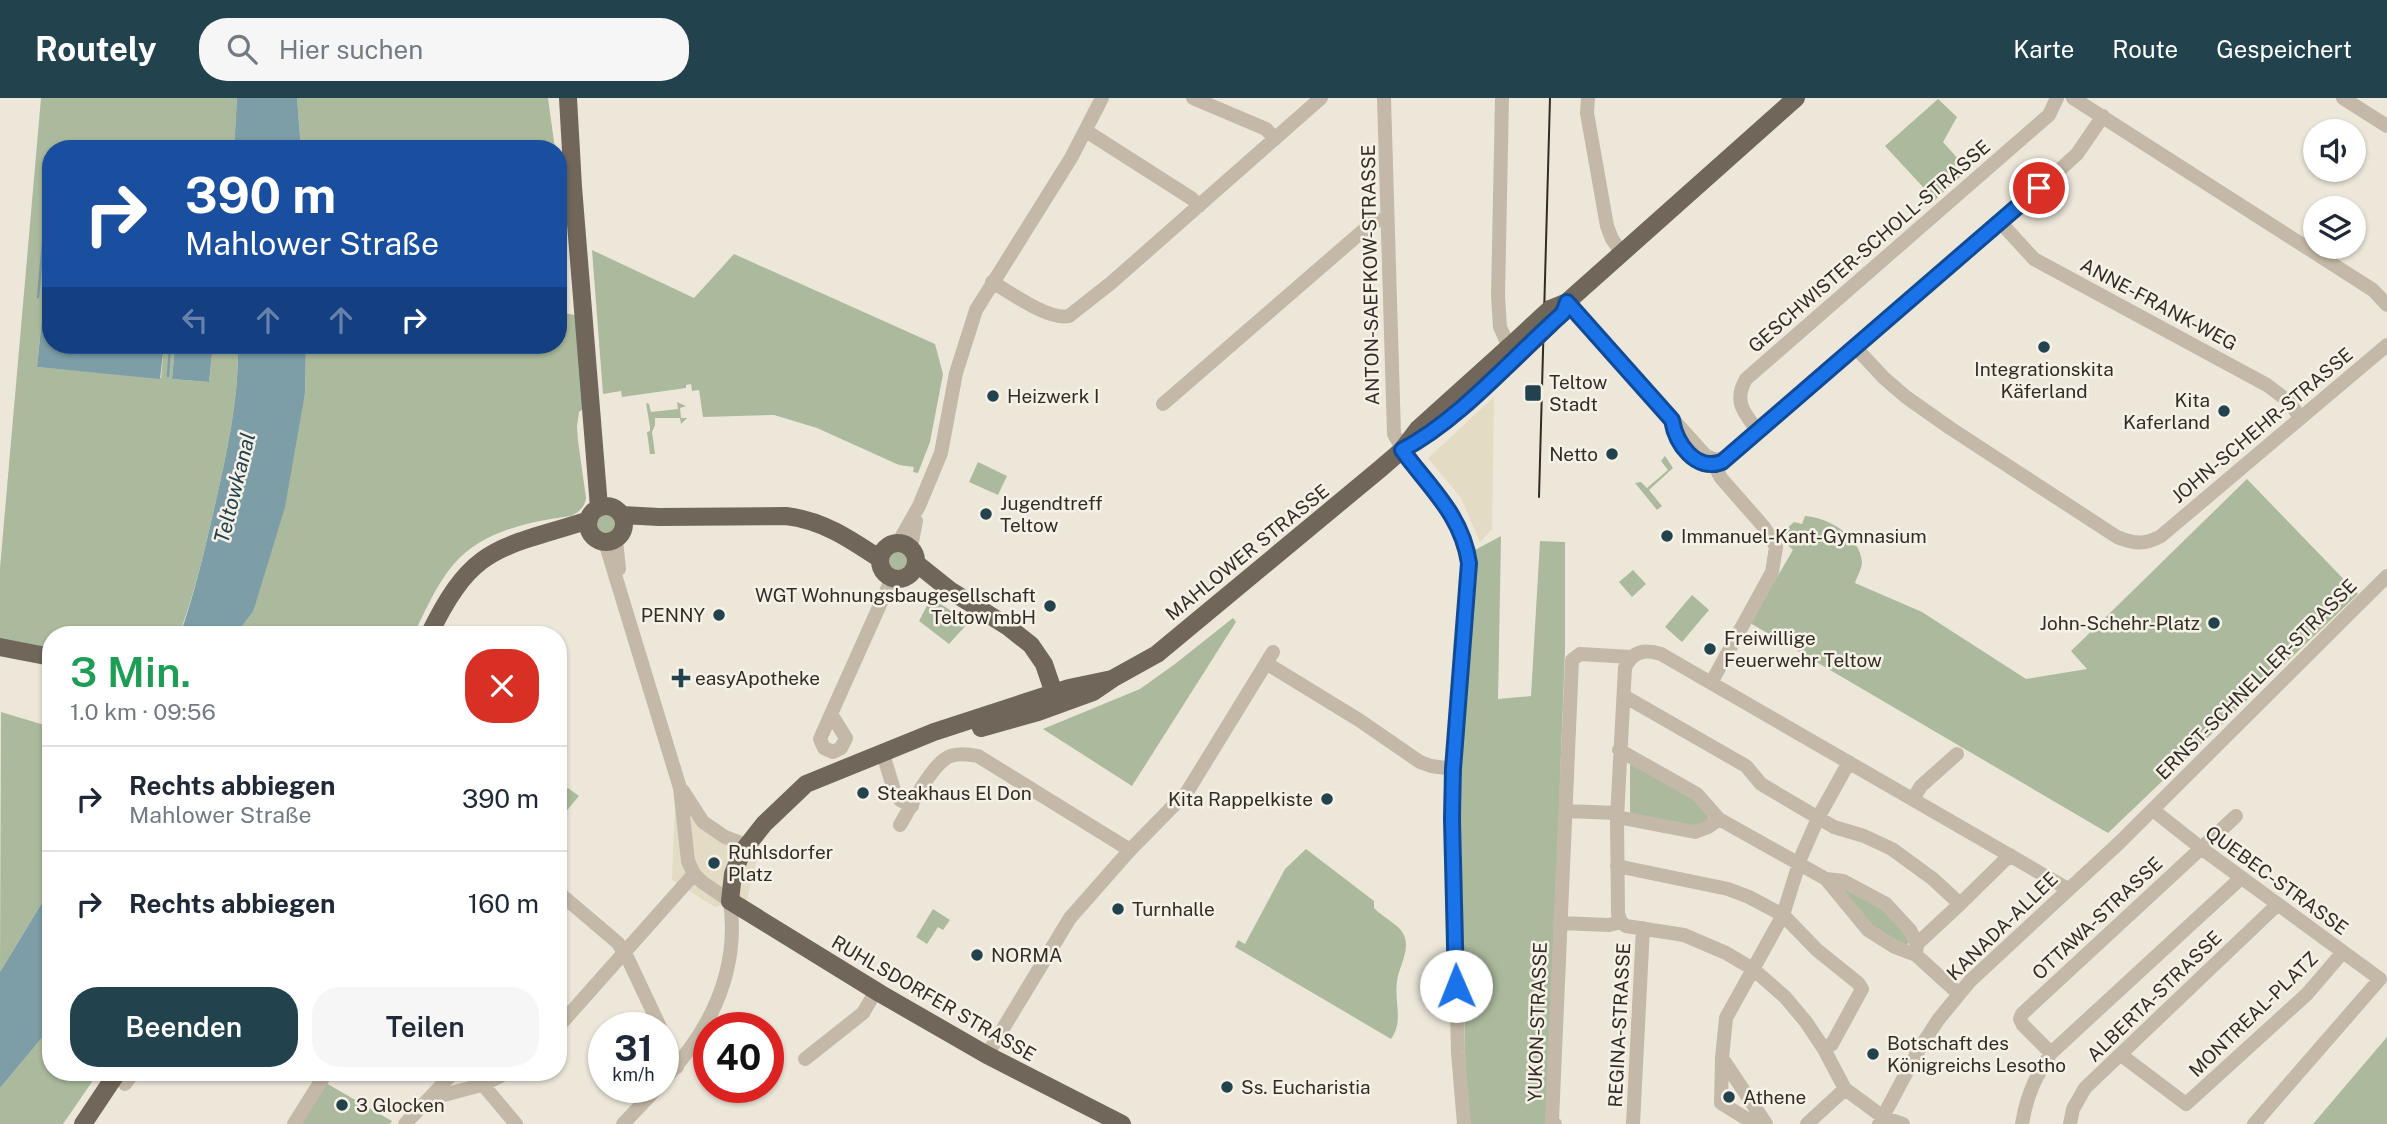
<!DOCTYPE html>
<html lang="de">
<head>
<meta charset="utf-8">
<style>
	body { margin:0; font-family:"Public Sans",sans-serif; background:#f6f6f7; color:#1f2937; height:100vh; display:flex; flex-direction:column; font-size:26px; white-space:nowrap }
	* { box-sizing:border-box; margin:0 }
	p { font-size:23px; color:#747a83 }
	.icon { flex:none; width:38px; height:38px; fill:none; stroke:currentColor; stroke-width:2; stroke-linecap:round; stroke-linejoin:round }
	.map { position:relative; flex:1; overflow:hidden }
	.panel { position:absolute; left:42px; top:528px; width:525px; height:455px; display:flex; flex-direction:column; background:#fff; border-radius:28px; box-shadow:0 2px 5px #0004 }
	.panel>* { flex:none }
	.hud { position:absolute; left:42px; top:42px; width:525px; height:214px; border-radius:28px; box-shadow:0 2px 5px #0004; background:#1a4fa0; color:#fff; overflow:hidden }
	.buttons { position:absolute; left:2303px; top:21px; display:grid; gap:14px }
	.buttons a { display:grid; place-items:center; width:63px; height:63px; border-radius:50%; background:#fff; box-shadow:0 2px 5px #0004; font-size:35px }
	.speed { position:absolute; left:588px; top:914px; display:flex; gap:14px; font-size:35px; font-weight:700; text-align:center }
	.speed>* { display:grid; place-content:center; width:91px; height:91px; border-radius:50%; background:#fff; box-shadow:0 2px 5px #0004; line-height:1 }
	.speed small { font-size:18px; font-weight:400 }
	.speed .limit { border:10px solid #d22; background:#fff; color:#111 }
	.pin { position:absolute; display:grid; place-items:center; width:60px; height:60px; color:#fff; margin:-30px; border:4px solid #fff; border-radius:50%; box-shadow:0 2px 7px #0007 }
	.me { position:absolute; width:77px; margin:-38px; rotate:359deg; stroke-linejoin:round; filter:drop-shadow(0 0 5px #0008) }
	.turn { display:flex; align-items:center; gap:24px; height:147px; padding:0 28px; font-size:32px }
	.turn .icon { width:91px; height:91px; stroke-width:2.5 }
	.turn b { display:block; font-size:49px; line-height:60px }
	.lanes { display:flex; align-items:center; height:66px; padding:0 28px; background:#0003; justify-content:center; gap:35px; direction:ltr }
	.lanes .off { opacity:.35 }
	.round { display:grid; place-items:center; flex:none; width:74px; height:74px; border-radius:28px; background:#f6f6f7 }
	.headline { display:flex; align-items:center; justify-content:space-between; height:119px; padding:0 28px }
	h1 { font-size:42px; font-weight:600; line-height:52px; color:#1e9e55 }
	.primary-button { display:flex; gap:14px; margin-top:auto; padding:14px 28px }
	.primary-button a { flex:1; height:80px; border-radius:28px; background:#22434d; color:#fff; font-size:28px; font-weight:600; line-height:80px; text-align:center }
	.primary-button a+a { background:#f6f6f7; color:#1f2937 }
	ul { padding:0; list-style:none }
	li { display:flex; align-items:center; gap:21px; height:105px; padding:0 28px; border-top:2px solid #e0e1e3 }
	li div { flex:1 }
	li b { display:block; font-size:26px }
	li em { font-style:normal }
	header { display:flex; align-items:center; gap:42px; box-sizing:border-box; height:98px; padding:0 35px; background:#22434d; color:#fff }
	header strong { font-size:33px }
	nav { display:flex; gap:38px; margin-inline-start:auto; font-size:24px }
	.search { width:490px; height:63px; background:#f6f6f7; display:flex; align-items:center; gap:18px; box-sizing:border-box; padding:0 24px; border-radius:28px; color:#747a83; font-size:26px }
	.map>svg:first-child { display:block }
	.green { fill:#abba9c }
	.plaza { fill:#e3dbc3 }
	.water { fill:#7d9ea6 }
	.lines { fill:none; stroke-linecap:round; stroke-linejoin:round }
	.stream { stroke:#7d9ea6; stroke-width:2.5 }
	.minor { stroke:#c4b9a8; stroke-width:14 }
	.major { stroke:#71665a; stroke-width:18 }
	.tram { stroke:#322c27; stroke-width:2 }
	.major-bridge { stroke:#71665a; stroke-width:18 }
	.route-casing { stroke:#114b97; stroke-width:18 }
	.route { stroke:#1a73e8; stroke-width:12 }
	.poi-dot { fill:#22434d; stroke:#f6f1e6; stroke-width:2.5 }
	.labels { text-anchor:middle; stroke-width:5; stroke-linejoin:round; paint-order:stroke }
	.street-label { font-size:19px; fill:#322c27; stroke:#f6f1e6 }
	.poi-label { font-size:19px; fill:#322c27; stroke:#f6f1e6; text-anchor:start }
	.water-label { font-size:21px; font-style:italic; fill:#22434d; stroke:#f6f1e6 }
</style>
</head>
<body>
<header>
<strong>Routely</strong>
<div class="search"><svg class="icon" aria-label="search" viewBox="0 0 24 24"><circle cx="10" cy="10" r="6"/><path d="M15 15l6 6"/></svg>Hier suchen</div>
<nav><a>Karte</a><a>Route</a><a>Gespeichert</a></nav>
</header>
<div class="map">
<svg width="2387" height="1026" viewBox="0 0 2387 1026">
	<rect width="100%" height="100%" fill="#ede7da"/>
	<!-- green -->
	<path class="green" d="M41,0H237L234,51H51V123L47,161L51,162V168H47L43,214H51V220H42L37,269L161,280L164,247H175L172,281L209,284L213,247H238C239,301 227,354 215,407C205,451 195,494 179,537H51V552L0,543V470Z
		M297,0H548L555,51H301Z
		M1938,1L1957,19L1943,44L1968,72L1935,102L1885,48Z
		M592,152L694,200L734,156L935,246L943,276L930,344L918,375L913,374L914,369L899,367L817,330L774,317L703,319L699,292L692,293L691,286L686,287V290L622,299L621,293L603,296Z
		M558,214L575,217L583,311L579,314L577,328L578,343L586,400C585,409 579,414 571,418C531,423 481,433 453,467C436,487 425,514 413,537H235L253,514L305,295L306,247H558Z
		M677,304L686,308L680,310L681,320H687L681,326L680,320H655V327L652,334L655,356H650L647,334L650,333V329L646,305L649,306L651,314L678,311Z
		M1665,358L1673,370L1649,392L1662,408L1657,412L1635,385L1641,384L1647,390L1668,372L1661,363Z
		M978,364L1007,378L998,397L969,384Z
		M2247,381L2358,496L2108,735L1750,525L1793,452L1786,445L1789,439L1784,433L1794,424L1802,426L1805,418C1828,419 1860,438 1862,464C1862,470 1857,479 1855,485L1922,514L2026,581L2087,571L2071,553Z
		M597 426a11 11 0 1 1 22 0a11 11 0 1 1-22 0Z
		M1501,438L1498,601L1531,598L1540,443L1565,444V552L1547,1026H1468L1465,956L1461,721L1462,667L1475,452Z
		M887 462a11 11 0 1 1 22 0a11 11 0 1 1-22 0Z
		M1633,472L1646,486L1632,499L1619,484Z
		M1692,497L1709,512L1682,544L1665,529Z
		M931,500L969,524L949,546L919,523Z
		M1233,520L1236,524L1132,688L1043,631L1140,591L1175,566Z
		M1,614L51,629V790L0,874Z
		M1633,665L1685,693L1708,715V721L1699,729L1630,718V667Z
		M568,690L579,698L558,723V702Z
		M1306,751L1374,803V810C1383,820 1402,827 1405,840C1409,855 1399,869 1397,883C1394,905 1404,923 1391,941L1235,849L1238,842L1245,846L1285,771Z
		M1839,786L1888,813L1910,843L1906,848L1873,830Z
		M933,811L950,822L943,832L938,829L927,846L916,839Z
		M51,929V975H98L63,1026H0V990Z
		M2387,939V1026H2313Z
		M324,984L392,1023L390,1026H297Z"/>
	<!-- plaza -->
	<path class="plaza" d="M1494,299L1492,431L1480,444L1461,400L1428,360Z
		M675,707L760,748L747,802L715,809L672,782Z"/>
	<!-- water -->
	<path class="water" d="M237,0H297L301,51H234Z
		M42,220H51V247H164L160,281L37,269Z
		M175,247H213L209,284L172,281Z
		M238,247H306L305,295L285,409L253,514L235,537H180C195,494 205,451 215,407C227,354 239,301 238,247Z
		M51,790V929L0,990V874Z"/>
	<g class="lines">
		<!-- stream -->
		<path class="stream" d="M38,199L46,112L51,107
			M168,278L170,247"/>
		<!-- minor -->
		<path class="minor" d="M1193,0L1266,31L1275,41
			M1384,0L1394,336C1418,382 1461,409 1469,465L1453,671L1452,721L1458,955L1464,1026
			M1502,0L1498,198L1500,229L1509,249
			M1588,0L1587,15L1607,128L1612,141L1622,155
			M2073,0L2373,192L2387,207
			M2343,0L2387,28
			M1086,33L1191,100L1199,108
			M2001,125L2034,161L2267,287L2288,303L2300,319
			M992,184C1010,194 1049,223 1069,218L1111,185L1321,0
			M1567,204L1706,358L1717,362L1727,359L2001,125L2077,56L2103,18
			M1855,249L1884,280L1906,299L1950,330L2117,439C2134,446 2145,447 2161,438L2387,247
			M1163,306L1373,124L1387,120
			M1674,330C1679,347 1694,366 1712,367
			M1758,333C1744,315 1733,303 1746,281L2049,17L2057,0
			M616,442L619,471
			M605,444L680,690L688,763L694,776L702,784L730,803C740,873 710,933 663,983
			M898,445L919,408L941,355L956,275L976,212L1071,60L1102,0
			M911,449L916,423
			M1266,565L1359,622L1420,664L1431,668L1453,671
			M1711,585L1772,474L1776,449L1764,429L1721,380L1714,367
			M1624,598L1746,668L1761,686L1834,729L1864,738L1892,751L1933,781L1960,806L2010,757
			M831,616L892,480
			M831,616L846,640L841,650L833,654L824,650L820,641Z
			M1619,652L1697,696L1719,721
			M883,656L894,692L900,702L912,708
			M683,693L703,724L725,739L747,747
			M1913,701L1921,688L1957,656
			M2153,712L2201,750L2380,881L2254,1026
			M1566,713L1617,715
			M1617,719L1695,734L1708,729L1719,721L1826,781L1843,783L1886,806L1910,832L1917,846L1916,857
			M900,727C910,710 929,672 945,661C954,654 968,656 978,658L1130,752
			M1617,768L1728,791L1749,799L1783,817L1817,852L1858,885L1862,891L1832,946L1824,951
			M1826,781L1868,832L1895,849L1916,857L1959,896
			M558,794L618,845L628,861L660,929
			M1621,824L1618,816L1617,719L1625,570C1632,553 1645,551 1661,556L2068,791
			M1621,824L1626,828L1684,837L1726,855L1753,871L1785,899L1806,924L1824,951L1845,991L1883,1019L1903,1026
			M1560,825L1609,827L1621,824
			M1917,846L1960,806
			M558,929L694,776
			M663,937L677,969
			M2051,955L2023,927L2020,921L2022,916L2236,718
			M987,957L1070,820L1130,752L1187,694L1273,554
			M2121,957L2186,1006L2307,896L2343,854
			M1722,960L1721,1005L1755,1026
			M805,961L863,915L876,893
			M473,975L516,1026
			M125,986L133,975
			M429,1001L485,986L506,975
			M294,1026L326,975
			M405,1026L453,975
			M623,1026L658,989
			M1555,1026L1552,1023L1572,562L1580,556L1631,559
			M1633,1026L1643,830
			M1766,1026L1722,960L1726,920L1783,817L1801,759L1819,718L1849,664
			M1807,1026L1845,991
			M1879,1026L1918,953L1938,922L1970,883L2119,745L2387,478
			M2022,1026C2027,996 2035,980 2051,955L2241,780
			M2070,1026L2073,1011L2085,990L2277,807"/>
		<!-- major -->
		<path class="major" d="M568,0L573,89L599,409
			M1550,211L1567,204L1796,0
			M1456,313L1508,267
			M588 426a18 18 0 1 1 36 0a18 18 0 1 1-36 0Z
			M622,417L659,419L786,418C822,422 850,441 880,461
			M880 463a18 18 0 1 1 36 0a18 18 0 1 1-36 0Z
			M916,465L951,493L1007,528L1031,547L1044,566L1057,604
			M429,537C473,445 500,451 589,422
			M0,549L51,559
			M1112,581L1069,590L934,634L806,686L764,726L742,754L733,776L730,803L881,896L987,957L1122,1026
			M981,630L1038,614L1093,594L1112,581L1157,556L1380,371L1402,352L1418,331L1509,249
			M83,1026L117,975"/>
		<!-- tram -->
		<path class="tram" d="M1539,399L1550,0"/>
		<!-- major-bridge -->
		<path class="major-bridge" d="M1509,249L1550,211
			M1508,267L1551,226"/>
	</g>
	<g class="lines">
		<defs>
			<path id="route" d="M1456,888L1452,721L1453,671L1469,465C1462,417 1429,389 1402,352C1461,321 1513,259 1563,215L1567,204L1672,322C1676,346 1696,374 1722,364L2039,90"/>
		</defs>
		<!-- route casing -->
		<use href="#route" class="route-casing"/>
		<!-- route -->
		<use href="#route" class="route"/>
	</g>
	<!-- markers -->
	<g class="poi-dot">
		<circle cx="2044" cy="249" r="7"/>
		<rect x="1524" y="286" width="18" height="18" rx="3.5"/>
		<circle cx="993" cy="298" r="7"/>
		<circle cx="2224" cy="313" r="7"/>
		<circle cx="1612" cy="356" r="7"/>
		<circle cx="986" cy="416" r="7"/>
		<circle cx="1667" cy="438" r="7"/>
		<circle cx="1050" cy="508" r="7"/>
		<circle cx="719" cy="517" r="7"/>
		<circle cx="2214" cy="525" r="7"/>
		<circle cx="1710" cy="551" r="7"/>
		<path d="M677.5 569.5h7v7h7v7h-7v7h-7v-7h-7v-7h7z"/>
		<circle cx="863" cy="695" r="7"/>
		<circle cx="1327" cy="701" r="7"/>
		<circle cx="714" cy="765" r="7"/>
		<circle cx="1118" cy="811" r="7"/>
		<circle cx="977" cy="857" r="7"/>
		<circle cx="1873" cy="956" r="7"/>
		<circle cx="1227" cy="989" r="7"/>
		<circle cx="1729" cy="999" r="7"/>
		<circle cx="342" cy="1007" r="7"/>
	</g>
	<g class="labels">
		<!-- street labels -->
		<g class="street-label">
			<text transform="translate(1869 148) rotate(-41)" y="7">GESCHWISTER-SCHOLL-STRASSE</text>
			<text transform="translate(1370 177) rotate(-91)" y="7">ANTON-SAEFKOW-STRASSE</text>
			<text transform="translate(2159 206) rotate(28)" y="7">ANNE-FRANK-WEG</text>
			<text transform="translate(2262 327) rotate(-40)" y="7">JOHN-SCHEHR-STRASSE</text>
			<text transform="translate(1247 454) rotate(-39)" y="7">MAHLOWER STRASSE</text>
			<text transform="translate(2256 581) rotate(-45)" y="7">ERNST-SCHNELLER-STRASSE</text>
			<text transform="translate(2277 782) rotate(36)" y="7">QUEBEC-STRASSE</text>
			<text transform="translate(2097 820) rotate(-43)" y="7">OTTAWA-STRASSE</text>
			<text transform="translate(2002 828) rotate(-44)" y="7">KANADA-ALLEE</text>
			<text transform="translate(2154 898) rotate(-44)" y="7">ALBERTA-STRASSE</text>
			<text transform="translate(934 900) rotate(30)" y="7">RUHLSDORFER STRASSE</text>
			<text transform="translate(2253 916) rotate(-44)" y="7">MONTREAL-PLATZ</text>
			<text transform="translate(1537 924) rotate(-88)" y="7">YUKON-STRASSE</text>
			<text transform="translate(1619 927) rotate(-87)" y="7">REGINA-STRASSE</text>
		</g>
		<!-- poi labels -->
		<g class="poi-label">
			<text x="2044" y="278" text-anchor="middle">Integrationskita<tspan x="2044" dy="22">Käferland</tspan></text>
			<text x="1549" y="291">Teltow<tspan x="1549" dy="22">Stadt</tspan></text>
			<text x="1007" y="305">Heizwerk I</text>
			<text x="2210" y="309" text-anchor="end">Kita<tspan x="2210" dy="22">Kaferland</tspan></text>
			<text x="1598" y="363" text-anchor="end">Netto</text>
			<text x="1000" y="412">Jugendtreff<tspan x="1000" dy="22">Teltow</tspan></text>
			<text x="1681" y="445">Immanuel-Kant-Gymnasium</text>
			<text x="1036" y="504" text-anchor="end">WGT Wohnungsbaugesellschaft<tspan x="1036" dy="22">Teltow mbH</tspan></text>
			<text x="705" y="524" text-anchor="end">PENNY</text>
			<text x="2200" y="532" text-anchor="end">John-Schehr-Platz</text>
			<text x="1724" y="547">Freiwillige<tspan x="1724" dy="22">Feuerwehr Teltow</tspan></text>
			<text x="695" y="587">easyApotheke</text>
			<text x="877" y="702">Steakhaus El Don</text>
			<text x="1313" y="708" text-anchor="end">Kita Rappelkiste</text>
			<text x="728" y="761">Ruhlsdorfer<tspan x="728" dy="22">Platz</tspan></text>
			<text x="1132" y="818">Turnhalle</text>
			<text x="991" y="864">NORMA</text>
			<text x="1887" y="952">Botschaft des<tspan x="1887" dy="22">Königreichs Lesotho</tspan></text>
			<text x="1241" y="996">Ss. Eucharistia</text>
			<text x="1743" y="1006">Athene</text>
			<text x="356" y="1014">3 Glocken</text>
		</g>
		<!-- water labels -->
		<g class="water-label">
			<text transform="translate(235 390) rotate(-76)" y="7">Teltowkanal</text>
		</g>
	</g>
</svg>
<div class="buttons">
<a><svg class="icon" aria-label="sound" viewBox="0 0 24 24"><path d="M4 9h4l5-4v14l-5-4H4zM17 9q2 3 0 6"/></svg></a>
<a><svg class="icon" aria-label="layers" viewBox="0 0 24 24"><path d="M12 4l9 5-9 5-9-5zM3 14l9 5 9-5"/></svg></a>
</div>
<div class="speed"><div>31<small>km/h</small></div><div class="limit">40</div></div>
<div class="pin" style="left:2039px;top:90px;background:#d93025"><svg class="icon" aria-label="arrive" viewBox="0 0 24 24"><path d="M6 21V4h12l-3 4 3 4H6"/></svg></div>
<svg class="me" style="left:1456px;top:888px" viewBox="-20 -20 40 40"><circle r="19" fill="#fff"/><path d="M0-13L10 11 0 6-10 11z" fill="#1a73e8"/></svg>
<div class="hud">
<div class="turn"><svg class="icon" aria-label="right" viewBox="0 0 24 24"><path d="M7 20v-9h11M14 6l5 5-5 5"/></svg><div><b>390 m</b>Mahlower Straße</div></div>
<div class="lanes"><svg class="icon off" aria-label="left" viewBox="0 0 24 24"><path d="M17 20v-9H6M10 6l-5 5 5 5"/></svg><svg class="icon off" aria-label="ahead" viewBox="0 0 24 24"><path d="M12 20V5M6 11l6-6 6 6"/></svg><svg class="icon off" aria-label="ahead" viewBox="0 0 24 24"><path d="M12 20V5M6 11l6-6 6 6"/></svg><svg class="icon" aria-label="right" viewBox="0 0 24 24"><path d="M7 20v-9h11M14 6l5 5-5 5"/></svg></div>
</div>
<section class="panel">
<div class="headline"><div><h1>3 Min.</h1><p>1.0 km · 09:56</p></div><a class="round" style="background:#d93025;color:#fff"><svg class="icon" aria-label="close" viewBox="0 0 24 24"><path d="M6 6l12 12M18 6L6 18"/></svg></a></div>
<ul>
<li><svg class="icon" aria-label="right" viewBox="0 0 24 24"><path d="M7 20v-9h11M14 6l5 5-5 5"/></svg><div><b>Rechts abbiegen</b><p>Mahlower Straße</p></div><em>390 m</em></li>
<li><svg class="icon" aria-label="right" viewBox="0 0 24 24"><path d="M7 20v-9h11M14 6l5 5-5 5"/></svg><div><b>Rechts abbiegen</b></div><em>160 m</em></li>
</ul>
<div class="primary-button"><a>Beenden</a><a>Teilen</a></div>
</section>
</div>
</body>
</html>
